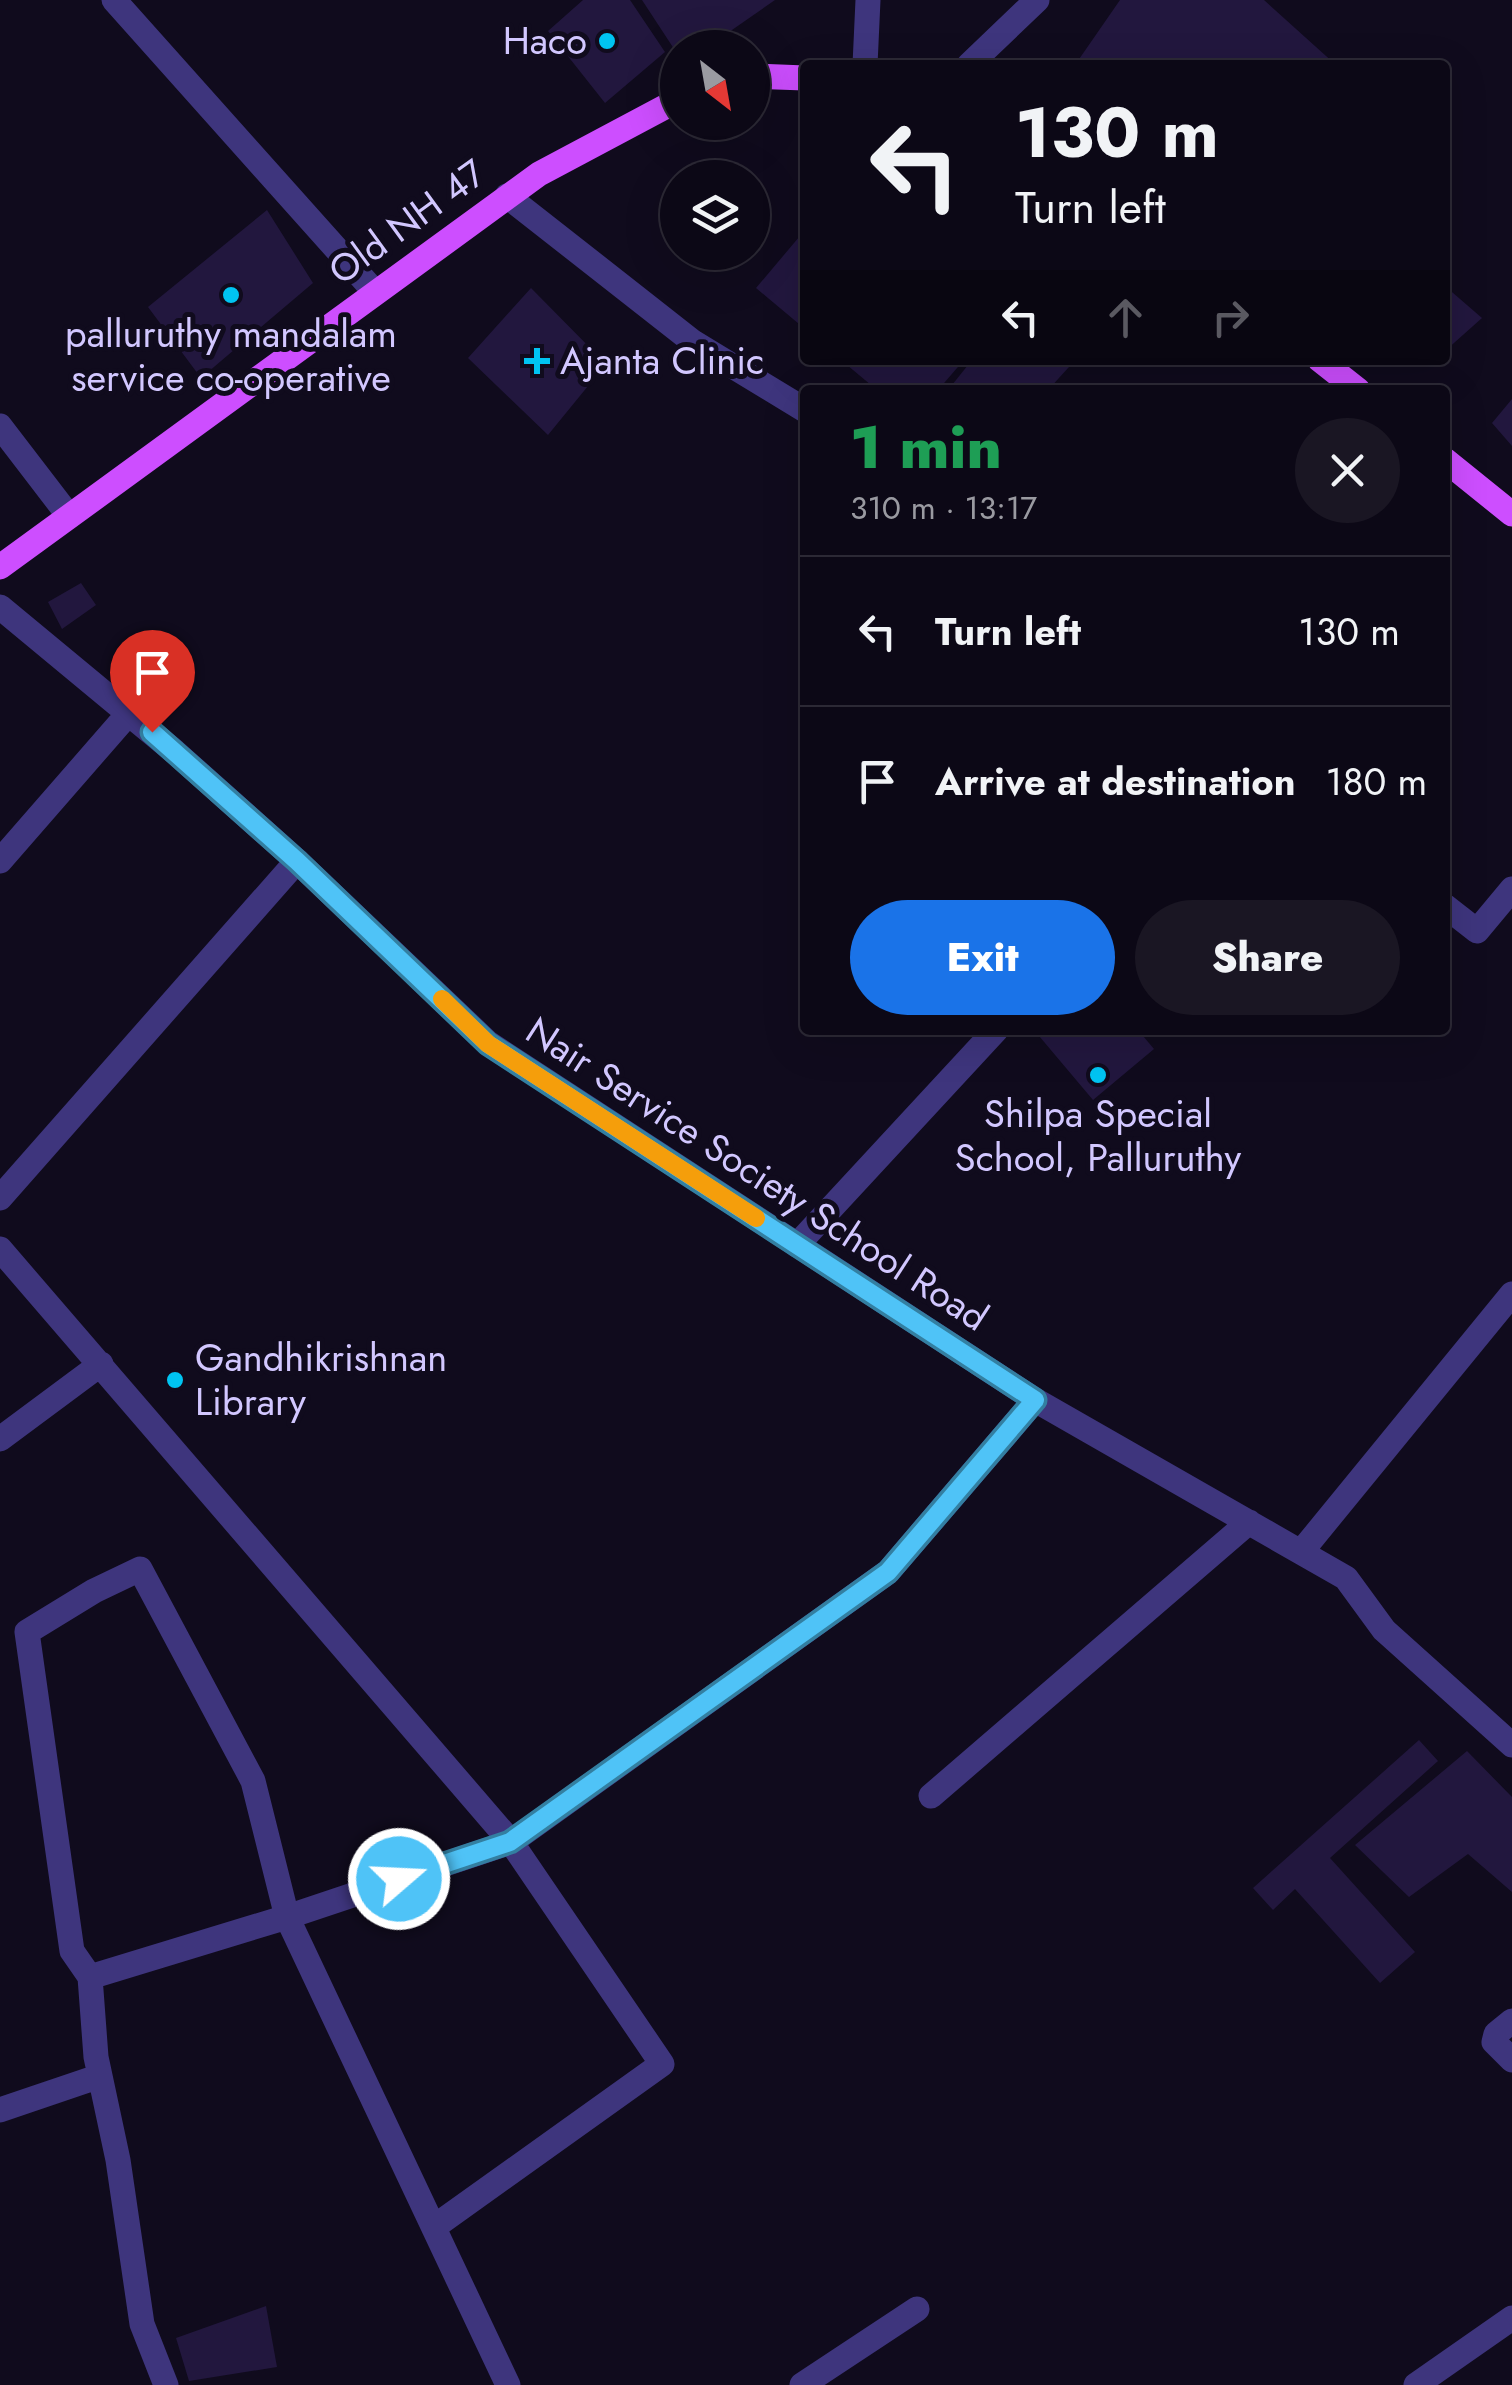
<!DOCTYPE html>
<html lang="en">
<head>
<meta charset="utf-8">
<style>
	body { margin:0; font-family:Jost,sans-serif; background:#1a1623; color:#f1f3f6; height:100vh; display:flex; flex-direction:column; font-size:38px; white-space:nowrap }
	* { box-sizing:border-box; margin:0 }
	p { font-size:32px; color:#9a9aa1 }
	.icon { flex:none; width:55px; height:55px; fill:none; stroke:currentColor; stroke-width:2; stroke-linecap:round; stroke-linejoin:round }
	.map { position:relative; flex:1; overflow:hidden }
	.panel { position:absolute; left:800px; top:385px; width:650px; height:650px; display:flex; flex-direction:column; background:#0c0816; border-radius:10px; box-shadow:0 10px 40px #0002,0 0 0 2px #2c2935 }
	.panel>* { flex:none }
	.banner { position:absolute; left:800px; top:60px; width:650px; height:305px; border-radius:10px; box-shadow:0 10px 40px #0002,0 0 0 2px #2c2935; background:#0c0816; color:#f1f3f6; overflow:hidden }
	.needle { width:65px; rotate:149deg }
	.controls { position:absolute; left:660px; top:30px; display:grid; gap:20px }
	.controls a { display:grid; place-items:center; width:110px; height:110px; border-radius:50%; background:#0c0816; box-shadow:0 10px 40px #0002,0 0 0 2px #2c2935; font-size:50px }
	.pin { position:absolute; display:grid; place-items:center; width:85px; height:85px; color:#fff; margin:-102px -42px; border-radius:50% 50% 50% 0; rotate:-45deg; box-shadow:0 0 10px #0007 }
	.pin .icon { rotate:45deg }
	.me { position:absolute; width:110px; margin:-55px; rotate:71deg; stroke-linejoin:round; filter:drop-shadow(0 0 8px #0008) }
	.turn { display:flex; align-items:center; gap:35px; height:210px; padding:0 50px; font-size:45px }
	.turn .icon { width:130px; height:130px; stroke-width:2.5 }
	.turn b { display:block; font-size:70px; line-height:85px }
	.lanes { display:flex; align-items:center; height:95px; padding:0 50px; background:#0003; justify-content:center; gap:50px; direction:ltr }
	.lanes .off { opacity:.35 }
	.round { display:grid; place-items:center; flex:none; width:105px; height:105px; border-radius:52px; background:#1a1623 }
	.summary { display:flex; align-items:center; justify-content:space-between; height:170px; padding:0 50px }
	h1 { font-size:60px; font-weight:800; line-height:75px; color:#1e9e55 }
	.action { display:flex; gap:20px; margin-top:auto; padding:20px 50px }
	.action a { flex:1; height:115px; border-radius:60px; background:#1a73e8; color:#fff; font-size:40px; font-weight:800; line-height:115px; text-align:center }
	.action a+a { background:#1a1623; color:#f1f3f6 }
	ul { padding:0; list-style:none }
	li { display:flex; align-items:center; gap:30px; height:150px; padding:0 50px; border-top:2px solid #2c2935 }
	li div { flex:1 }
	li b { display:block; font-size:38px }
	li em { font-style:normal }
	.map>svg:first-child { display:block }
	.building { fill:#22173e }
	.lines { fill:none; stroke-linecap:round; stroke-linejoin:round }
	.minor { stroke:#3e357d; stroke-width:25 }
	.major { stroke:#cd4eff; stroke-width:25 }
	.route-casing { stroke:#337fa1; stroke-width:25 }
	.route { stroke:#4fc3f7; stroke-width:18 }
	.slow { stroke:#f59e0b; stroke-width:18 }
	.poi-dot { fill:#00c4f2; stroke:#100b1d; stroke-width:4 }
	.labels { text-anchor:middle; stroke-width:10; stroke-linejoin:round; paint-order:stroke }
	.poi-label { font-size:38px; fill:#d2c7ff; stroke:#100b1d }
	.street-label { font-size:38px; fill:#d2c7ff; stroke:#100b1d }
</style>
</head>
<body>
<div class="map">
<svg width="1512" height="2385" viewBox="0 0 1512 2385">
	<rect width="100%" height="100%" fill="#100b1d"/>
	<!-- building -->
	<path class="building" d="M583,0H630L665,52L605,103L548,31Z
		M642,0H775L706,48H678V55Z
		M1120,0H1264L1336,65H1075Z
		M267,210L313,283L201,378L148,307Z
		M805,230V329L756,288Z
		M1445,286L1482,318L1445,351Z
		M531,288L606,364L548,435L468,358Z
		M841,360H964L938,390H877Z
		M972,360H1061L1069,367L1048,390H948Z
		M1512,399V446L1492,423Z
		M81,583L96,605L62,629L48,602Z
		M1034,1030H1138L1154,1049L1093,1100Z
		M1419,1740L1438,1761L1330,1858L1415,1952L1380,1983L1295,1889L1273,1910L1253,1888Z
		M1467,1751L1512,1797V1892L1468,1854L1409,1897L1355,1845Z
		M266,2306L277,2367L189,2381L176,2338Z"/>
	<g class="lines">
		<!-- minor -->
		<path class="minor" d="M114,0L374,291
			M865,65L868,0
			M969,65L1037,0
			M507,196L693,342L805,410
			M0,426L69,516
			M0,607L175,752L297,861L488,1043L1035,1400L1346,1578L1384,1630L1512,1745
			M0,861L129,713
			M1445,906L1477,931L1512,889
			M0,1198L297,861
			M797,1245L996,1030
			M0,1249L511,1842L287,1917L508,2385
			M0,1439L101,1364
			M1301,1552L1512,1294
			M140,1569L253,1781L287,1917L90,1977L72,1951L27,1632L94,1591Z
			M931,1796L1249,1522
			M90,1977L96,2057L118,2160L142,2324L166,2385
			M1512,2021L1496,2034L1494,2042L1512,2060
			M0,2110L100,2076
			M434,2227L662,2064L511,1842L888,1572L1035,1400
			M802,2385L917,2309
			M1416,2385L1512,2318"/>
		<!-- major -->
		<path class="major" d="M752,76L805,78
			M1320,360L1358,390
			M1445,460L1512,514
			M0,567L539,174L678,100"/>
	</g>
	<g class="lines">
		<defs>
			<path id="route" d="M152,732L297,861L488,1044L1035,1400L888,1572L510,1842L399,1879"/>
		</defs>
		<!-- route casing -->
		<use href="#route" class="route-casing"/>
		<!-- route -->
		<use href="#route" class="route"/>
		<!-- slow -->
		<path class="slow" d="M442,999L488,1044L756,1218"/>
	</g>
	<!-- markers -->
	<g class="poi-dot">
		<circle cx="607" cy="41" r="10"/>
		<circle cx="231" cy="295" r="10"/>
		<path d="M532 346h10v10h10v10h-10v10h-10v-10h-10v-10h10z"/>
		<circle cx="1098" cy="1075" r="10"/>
		<circle cx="175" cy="1380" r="10"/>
	</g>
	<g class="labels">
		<!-- poi labels -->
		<g class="poi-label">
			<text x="587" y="54" text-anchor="end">Haco</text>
			<text x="231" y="347">palluruthy mandalam<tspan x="231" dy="44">service co-operative</tspan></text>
			<text x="560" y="374" text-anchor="start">Ajanta Clinic</text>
			<text x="1098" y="1127">Shilpa Special<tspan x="1098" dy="44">School, Palluruthy</tspan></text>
			<text x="195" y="1371" text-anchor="start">Gandhikrishnan<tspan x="195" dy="44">Library</tspan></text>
		</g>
		<!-- street labels -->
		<g class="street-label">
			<text transform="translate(407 222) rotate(-36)" y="13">Old NH 47</text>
			<text transform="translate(757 1174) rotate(33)" y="13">Nair Service Society School Road</text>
		</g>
	</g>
</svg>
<div class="controls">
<a><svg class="needle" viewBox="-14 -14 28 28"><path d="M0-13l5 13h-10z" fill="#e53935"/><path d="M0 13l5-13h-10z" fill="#9a9aa1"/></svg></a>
<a><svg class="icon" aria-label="layers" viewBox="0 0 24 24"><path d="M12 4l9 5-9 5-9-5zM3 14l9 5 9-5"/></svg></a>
</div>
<div class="pin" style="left:152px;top:732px;background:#d93025"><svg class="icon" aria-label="arrive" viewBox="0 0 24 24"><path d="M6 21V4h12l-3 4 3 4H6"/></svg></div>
<svg class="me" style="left:399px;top:1879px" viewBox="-20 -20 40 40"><circle r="17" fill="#4fc3f7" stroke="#fff" stroke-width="3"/><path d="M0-11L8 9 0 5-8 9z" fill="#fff"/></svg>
<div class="banner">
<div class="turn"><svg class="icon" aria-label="left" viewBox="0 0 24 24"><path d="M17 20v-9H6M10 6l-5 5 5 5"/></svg><div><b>130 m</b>Turn left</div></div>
<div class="lanes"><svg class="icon" aria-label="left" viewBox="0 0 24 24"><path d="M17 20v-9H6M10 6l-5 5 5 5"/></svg><svg class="icon off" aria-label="ahead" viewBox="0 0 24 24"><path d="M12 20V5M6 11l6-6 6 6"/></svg><svg class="icon off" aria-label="right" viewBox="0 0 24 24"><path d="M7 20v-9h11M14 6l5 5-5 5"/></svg></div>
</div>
<section class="panel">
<div class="summary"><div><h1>1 min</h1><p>310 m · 13:17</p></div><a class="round"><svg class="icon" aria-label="close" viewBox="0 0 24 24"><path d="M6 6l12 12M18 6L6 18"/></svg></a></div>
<ul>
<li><svg class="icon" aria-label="left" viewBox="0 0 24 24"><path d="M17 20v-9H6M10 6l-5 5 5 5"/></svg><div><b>Turn left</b></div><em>130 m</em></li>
<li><svg class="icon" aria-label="arrive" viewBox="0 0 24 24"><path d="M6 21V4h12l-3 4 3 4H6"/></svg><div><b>Arrive at destination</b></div><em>180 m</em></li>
</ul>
<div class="action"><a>Exit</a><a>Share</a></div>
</section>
</div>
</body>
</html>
